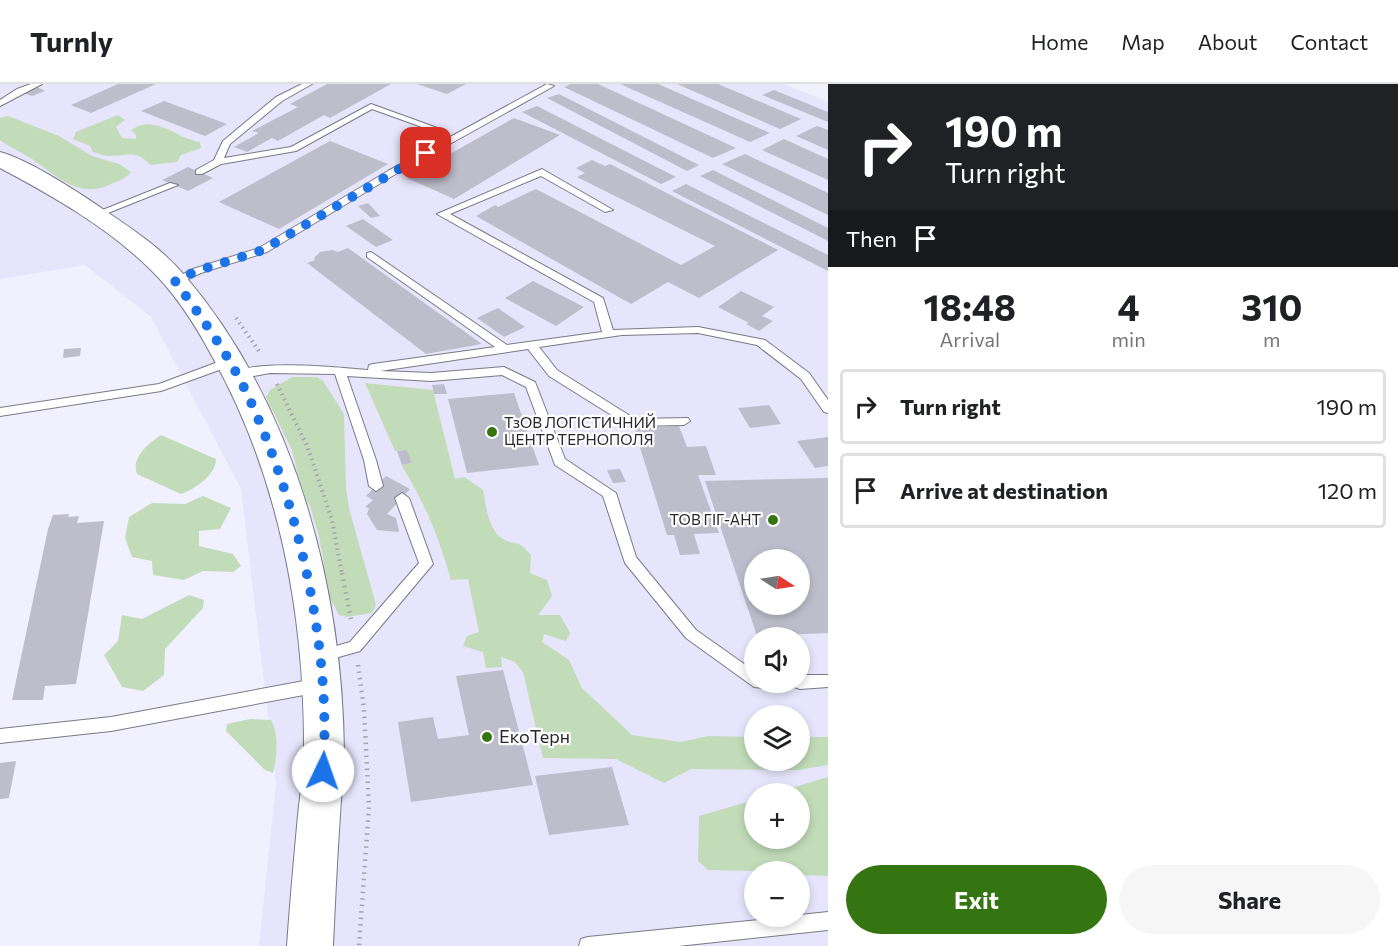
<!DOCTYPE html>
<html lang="en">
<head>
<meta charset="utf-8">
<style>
	body { margin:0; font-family:Commissioner,sans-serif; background:#f6f6f6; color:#202124; height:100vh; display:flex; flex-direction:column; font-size:22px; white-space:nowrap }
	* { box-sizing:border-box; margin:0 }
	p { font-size:20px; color:#757577 }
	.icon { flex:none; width:33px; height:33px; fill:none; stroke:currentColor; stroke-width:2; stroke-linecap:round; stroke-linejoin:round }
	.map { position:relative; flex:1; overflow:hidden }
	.side { display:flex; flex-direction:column; background:#fff; width:570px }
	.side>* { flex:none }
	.guide { background:#202124; color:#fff; overflow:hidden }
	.needle { width:39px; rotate:102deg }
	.fabs { position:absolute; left:744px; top:465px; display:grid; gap:12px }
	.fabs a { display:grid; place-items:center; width:66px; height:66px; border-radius:50%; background:#fff; box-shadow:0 3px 9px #0003; font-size:30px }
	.pin { position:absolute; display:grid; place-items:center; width:51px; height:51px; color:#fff; margin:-26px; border-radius:12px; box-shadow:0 3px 9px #0006 }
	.me { position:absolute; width:66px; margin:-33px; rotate:3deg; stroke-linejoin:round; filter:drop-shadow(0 0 4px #0008) }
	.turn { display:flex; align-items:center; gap:21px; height:126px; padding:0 18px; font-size:27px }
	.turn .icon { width:78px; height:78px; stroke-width:2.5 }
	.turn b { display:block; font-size:42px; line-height:51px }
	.then { display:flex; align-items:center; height:57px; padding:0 18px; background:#0003; gap:12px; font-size:22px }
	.eta { display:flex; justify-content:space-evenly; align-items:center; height:102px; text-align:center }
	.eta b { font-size:36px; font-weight:700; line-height:42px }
	.action { display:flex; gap:12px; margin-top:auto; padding:12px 18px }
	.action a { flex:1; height:69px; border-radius:36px; background:#347512; color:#fff; font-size:24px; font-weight:700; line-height:69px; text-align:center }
	.action a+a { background:#f6f6f6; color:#202124 }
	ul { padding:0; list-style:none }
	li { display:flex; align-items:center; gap:18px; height:75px; margin:0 12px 9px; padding:0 6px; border:3px solid #e0e0e0; border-radius:6px }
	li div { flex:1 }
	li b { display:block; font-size:22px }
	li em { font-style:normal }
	header { display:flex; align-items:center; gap:36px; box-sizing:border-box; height:84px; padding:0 30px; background:#fff; border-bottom:2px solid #e0e0e0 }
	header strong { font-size:28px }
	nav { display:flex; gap:33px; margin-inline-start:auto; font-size:21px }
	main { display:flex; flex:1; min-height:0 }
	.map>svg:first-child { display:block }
	.built { fill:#e6e5fb; fill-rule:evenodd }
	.green { fill:#c2dcb9 }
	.building { fill:#bebdcb; fill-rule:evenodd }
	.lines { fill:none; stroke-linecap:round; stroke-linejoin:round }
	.service-casing { stroke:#7a7986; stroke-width:2 }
	.tertiary-casing { stroke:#7a7986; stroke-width:2 }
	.path-far1 { stroke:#a4a3ae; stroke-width:4; stroke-dasharray:1.5 4; stroke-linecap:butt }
	.path { stroke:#a4a3ae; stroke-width:4.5; stroke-dasharray:1.5 5; stroke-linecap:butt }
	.service { fill:#fff; fill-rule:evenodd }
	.tertiary { fill:#fff; fill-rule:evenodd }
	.route { stroke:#1a73e8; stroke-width:10; stroke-dasharray:0 18 }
	.poi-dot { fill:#347512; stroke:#fff; stroke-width:2 }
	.labels { text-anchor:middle; stroke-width:4.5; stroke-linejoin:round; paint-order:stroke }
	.poi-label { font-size:15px; fill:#28282d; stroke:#fff; text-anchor:start }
	.near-poi-label { font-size:18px; fill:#28282d; stroke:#fff; text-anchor:start }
</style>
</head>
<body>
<header>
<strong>Turnly</strong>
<nav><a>Home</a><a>Map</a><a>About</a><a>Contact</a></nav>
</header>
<main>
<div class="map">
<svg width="828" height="862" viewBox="0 0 828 862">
	<rect width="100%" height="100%" fill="#f1f0ff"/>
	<!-- built -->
	<path class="built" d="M0,0H784L828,18V862H259L276,699L241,405L151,233L85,181L0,195ZM754,476H800V520H754ZM754,554H800V598H754ZM754,632H800V676H754ZM754,710H800V754H754ZM754,788H800V832H754Z"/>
	<!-- green -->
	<path class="green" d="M118,31L125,36L116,43L122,54L136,55V51L131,46C155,29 175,54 200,58L201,64L181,71L177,78L150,81C136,64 126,73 108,72C103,72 98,69 93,68L90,62L73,55L76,48Z
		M8,32L59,52L92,72L119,80L131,88C126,94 119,97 111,100C80,115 61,95 36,78C25,69 11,65 0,56V34Z
		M292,293H317L323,297L344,330L346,404L349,424L376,521L372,529L346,533L339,531L330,514L319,452L310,422L302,408L292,366L266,313L270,306Z
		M365,299L433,306L455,395L464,393L483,406C486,421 488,446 503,455C517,463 516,453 531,471L530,489L547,496L552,512L538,531H560L570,549L566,557L544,550L542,558L569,576L582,604L632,651L681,658L708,652L754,653V676H800V653H828V681L798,686L691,685L664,699L616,675L543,674L523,588L515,578L501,573L502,583L486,584L483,568L463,562L467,552L479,548L468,495L451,496C439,454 426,421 403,384L402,381L412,379L407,366L395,367Z
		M161,351L216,375C216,391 195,405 181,410L137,390C131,373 148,360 161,351Z
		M203,412L231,424L220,445L199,447V462L233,470L241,482L233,488L203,487L184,496L153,491L152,477L132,473L125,454L129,433L152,419L185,420Z
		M189,511L204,516L203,524L165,565L164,591L143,607L122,603L104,571L118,557L122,531L142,535Z
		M250,635L271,636C279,650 277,674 273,689L265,686L226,647L227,640Z
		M828,693V792L800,791V788L708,786L698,777L699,732L754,716V754H800V710L775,709Z"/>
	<!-- building -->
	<path class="building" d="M118,0H156L91,29L71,21Z
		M327,0H391L330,34L324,31L278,57L272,54L247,68L234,63L259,49L252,47L298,23L290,20Z
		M417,0H466L447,10Z
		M571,0H598L736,64L713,74L564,3Z
		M620,0H658L770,49L750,58Z
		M677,0H718L801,35L780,45Z
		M37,3L45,7L32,12L23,9Z
		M774,6L828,28V38L762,11Z
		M559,10L699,81L687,87L547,14Z
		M164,17L227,40L205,52L141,27Z
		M537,22L676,93L661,100L522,28Z
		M514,34L560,51L454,115L407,94Z
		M817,42L828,46V66L796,52Z
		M784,55L828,75V96L762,66Z
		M330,57L388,80L279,145L219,118Z
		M745,70L828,109V131L722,80Z
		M592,76L605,82L610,80L778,166L699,214L668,198L631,220L476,132L495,121L498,123L536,105L681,181L715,162L577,93L585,89L576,84Z
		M188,83L213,94L188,107L162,96Z
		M713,86L828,144V157L700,92Z
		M686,100L828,171V187L672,107Z
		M368,119L380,132L371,134L358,122Z
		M363,135L393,156L376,163L346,142Z
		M348,164L437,228L482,260L426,270L307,179L315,176L314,174L320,168L332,166L338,168Z
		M533,197L584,223L556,242L505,214Z
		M741,207L774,223L762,232L773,237L759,247L746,240L749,239L718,223Z
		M498,224L525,243L504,253L477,234Z
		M81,264L80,272L63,274L64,265Z
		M444,300L447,310H434L432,301Z
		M514,309L539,381L467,389L448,315Z
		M769,321L781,340L750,344L738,324Z
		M679,342L687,363L706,362L716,391H698L719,449L694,450L700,470L680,471L674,451H667L634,344Z
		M828,353V382L815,384L797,357Z
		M407,366L412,379L402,381L397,367Z
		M620,385L626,398L613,399L607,386Z
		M386,392L410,405L387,430L396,434L399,448L377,446L367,430L369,424L365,423L373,416L366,412Z
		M828,394V549L757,552L705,397ZM754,476H800V520H754Z
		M69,430L68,433L79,432L77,439L104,437L76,600L45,602L43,616H12L48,445L53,431Z
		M503,586L533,701L411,718L398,638L433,633L438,655L469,651L456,592Z
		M16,677L9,714L0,715V679Z
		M612,683L629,741L549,751L535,692Z"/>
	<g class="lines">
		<defs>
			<path id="service" d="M31,0H42L0,22V16L17,5Z
				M302,0H312L282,17L230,60L224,74L291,63L371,20L440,45L433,47L372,25L296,67L221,80L202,90H196V86L214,76L223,57L276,13Z
				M547,0L554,2L394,91L267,168L201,189L179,199L175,200L170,197L193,185L259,164L388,87Z
				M542,85L613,126L605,128L541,92L450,130L603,214L613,246L698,243L765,256L809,289L828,316V329L824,328L801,295L757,261L698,249L622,251L539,263L557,286L635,335L688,334L690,337L684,341L629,342L549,292L528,265L380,287L431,289L504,283L535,298L565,375L616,409L636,473L696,546L754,587V598H784L782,603L776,605L754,603L686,554L625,479L603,412L555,381L526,303L502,291L431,297L347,292L376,376L383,402L376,407L369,402L364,376L335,290L270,289L237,295L231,291C250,274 342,284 368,286L369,281L373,280L495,263L367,173V169L371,168L507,261L602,248L594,218L437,130Z
				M170,99L178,101L98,133L90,131Z
				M229,274L233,275L235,278L233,281L161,307L0,332V324L159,300Z
				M402,409L409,414L433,480L360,567L321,578L316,576L313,572L316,568L350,558L419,479L395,414Z
				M828,591V603L800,605L794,603L792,598H800V591Z
				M320,594L326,596L328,601L326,606L320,608L111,647L0,659V645L111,633Z
				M828,828V846L678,862H579L581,855L588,853L800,832V831Z"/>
			<path id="tertiary" d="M0,68C30,76 83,111 110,130C137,148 164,167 185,192C295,321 343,504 344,671C344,691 341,711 340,731C337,775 335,818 333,862H287C290,818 294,774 298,731C300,710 304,689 304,668C305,532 279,392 213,274C196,242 176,210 150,185C107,143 53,112 0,84Z"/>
		</defs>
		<!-- service casing -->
		<use href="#service" class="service-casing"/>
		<!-- tertiary casing -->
		<use href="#tertiary" class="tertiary-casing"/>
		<!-- path-far1 -->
		<path class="path-far1" d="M236,234L261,270
			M277,300L308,364L332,436L342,490"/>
		<!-- path -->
		<path class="path" d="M342,489L351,535
			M358,581L364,625L369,723L359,862"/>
		<!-- service -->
		<use href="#service" class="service"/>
		<!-- tertiary -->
		<use href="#tertiary" class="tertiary"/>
	</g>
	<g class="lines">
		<!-- route -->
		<path class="route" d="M323,687C332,567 299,421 248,312C229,271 202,234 175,197L197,187L263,166L426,69"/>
	</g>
	<!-- markers -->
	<g class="poi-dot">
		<circle cx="492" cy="348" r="6"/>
		<circle cx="773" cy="436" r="6"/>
		<circle cx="487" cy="653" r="6"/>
	</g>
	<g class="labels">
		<!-- poi labels -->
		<g class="poi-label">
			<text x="504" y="344">ТзОВ ЛОГІСТИЧНИЙ<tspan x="504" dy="17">ЦЕНТР ТЕРНОПОЛЯ</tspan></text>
			<text x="761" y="441" text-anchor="end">ТОВ ГІГ-АНТ</text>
		</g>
		<!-- near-poi labels -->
		<g class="near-poi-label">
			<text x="499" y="659">ЕкоТерн</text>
		</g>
	</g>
</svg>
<div class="fabs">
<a><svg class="needle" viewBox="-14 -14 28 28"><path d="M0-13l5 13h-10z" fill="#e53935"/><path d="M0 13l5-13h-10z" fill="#757577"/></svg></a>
<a><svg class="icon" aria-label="sound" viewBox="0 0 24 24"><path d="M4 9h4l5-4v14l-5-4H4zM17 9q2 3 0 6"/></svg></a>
<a><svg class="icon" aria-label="layers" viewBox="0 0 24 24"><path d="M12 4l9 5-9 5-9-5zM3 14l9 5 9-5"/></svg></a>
<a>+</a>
<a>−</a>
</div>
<div class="pin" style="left:426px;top:69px;background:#d93025"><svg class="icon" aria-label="arrive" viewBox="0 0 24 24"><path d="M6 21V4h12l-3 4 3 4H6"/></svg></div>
<svg class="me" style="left:323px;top:687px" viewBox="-20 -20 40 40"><circle r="19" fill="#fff"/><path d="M0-13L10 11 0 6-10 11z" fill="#1a73e8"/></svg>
</div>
<section class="side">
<div class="guide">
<div class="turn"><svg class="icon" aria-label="right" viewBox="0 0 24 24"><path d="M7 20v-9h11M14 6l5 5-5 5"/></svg><div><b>190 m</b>Turn right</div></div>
<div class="then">Then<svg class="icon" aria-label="arrive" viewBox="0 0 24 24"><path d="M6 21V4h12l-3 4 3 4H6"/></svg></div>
</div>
<div class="eta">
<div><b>18:48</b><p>Arrival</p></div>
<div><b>4</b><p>min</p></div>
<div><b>310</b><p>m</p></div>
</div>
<ul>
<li><svg class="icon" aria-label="right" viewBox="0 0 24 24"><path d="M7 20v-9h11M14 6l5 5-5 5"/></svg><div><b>Turn right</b></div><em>190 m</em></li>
<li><svg class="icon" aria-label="arrive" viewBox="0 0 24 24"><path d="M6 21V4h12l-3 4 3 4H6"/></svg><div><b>Arrive at destination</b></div><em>120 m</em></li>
</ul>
<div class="action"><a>Exit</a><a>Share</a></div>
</section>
</main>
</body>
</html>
